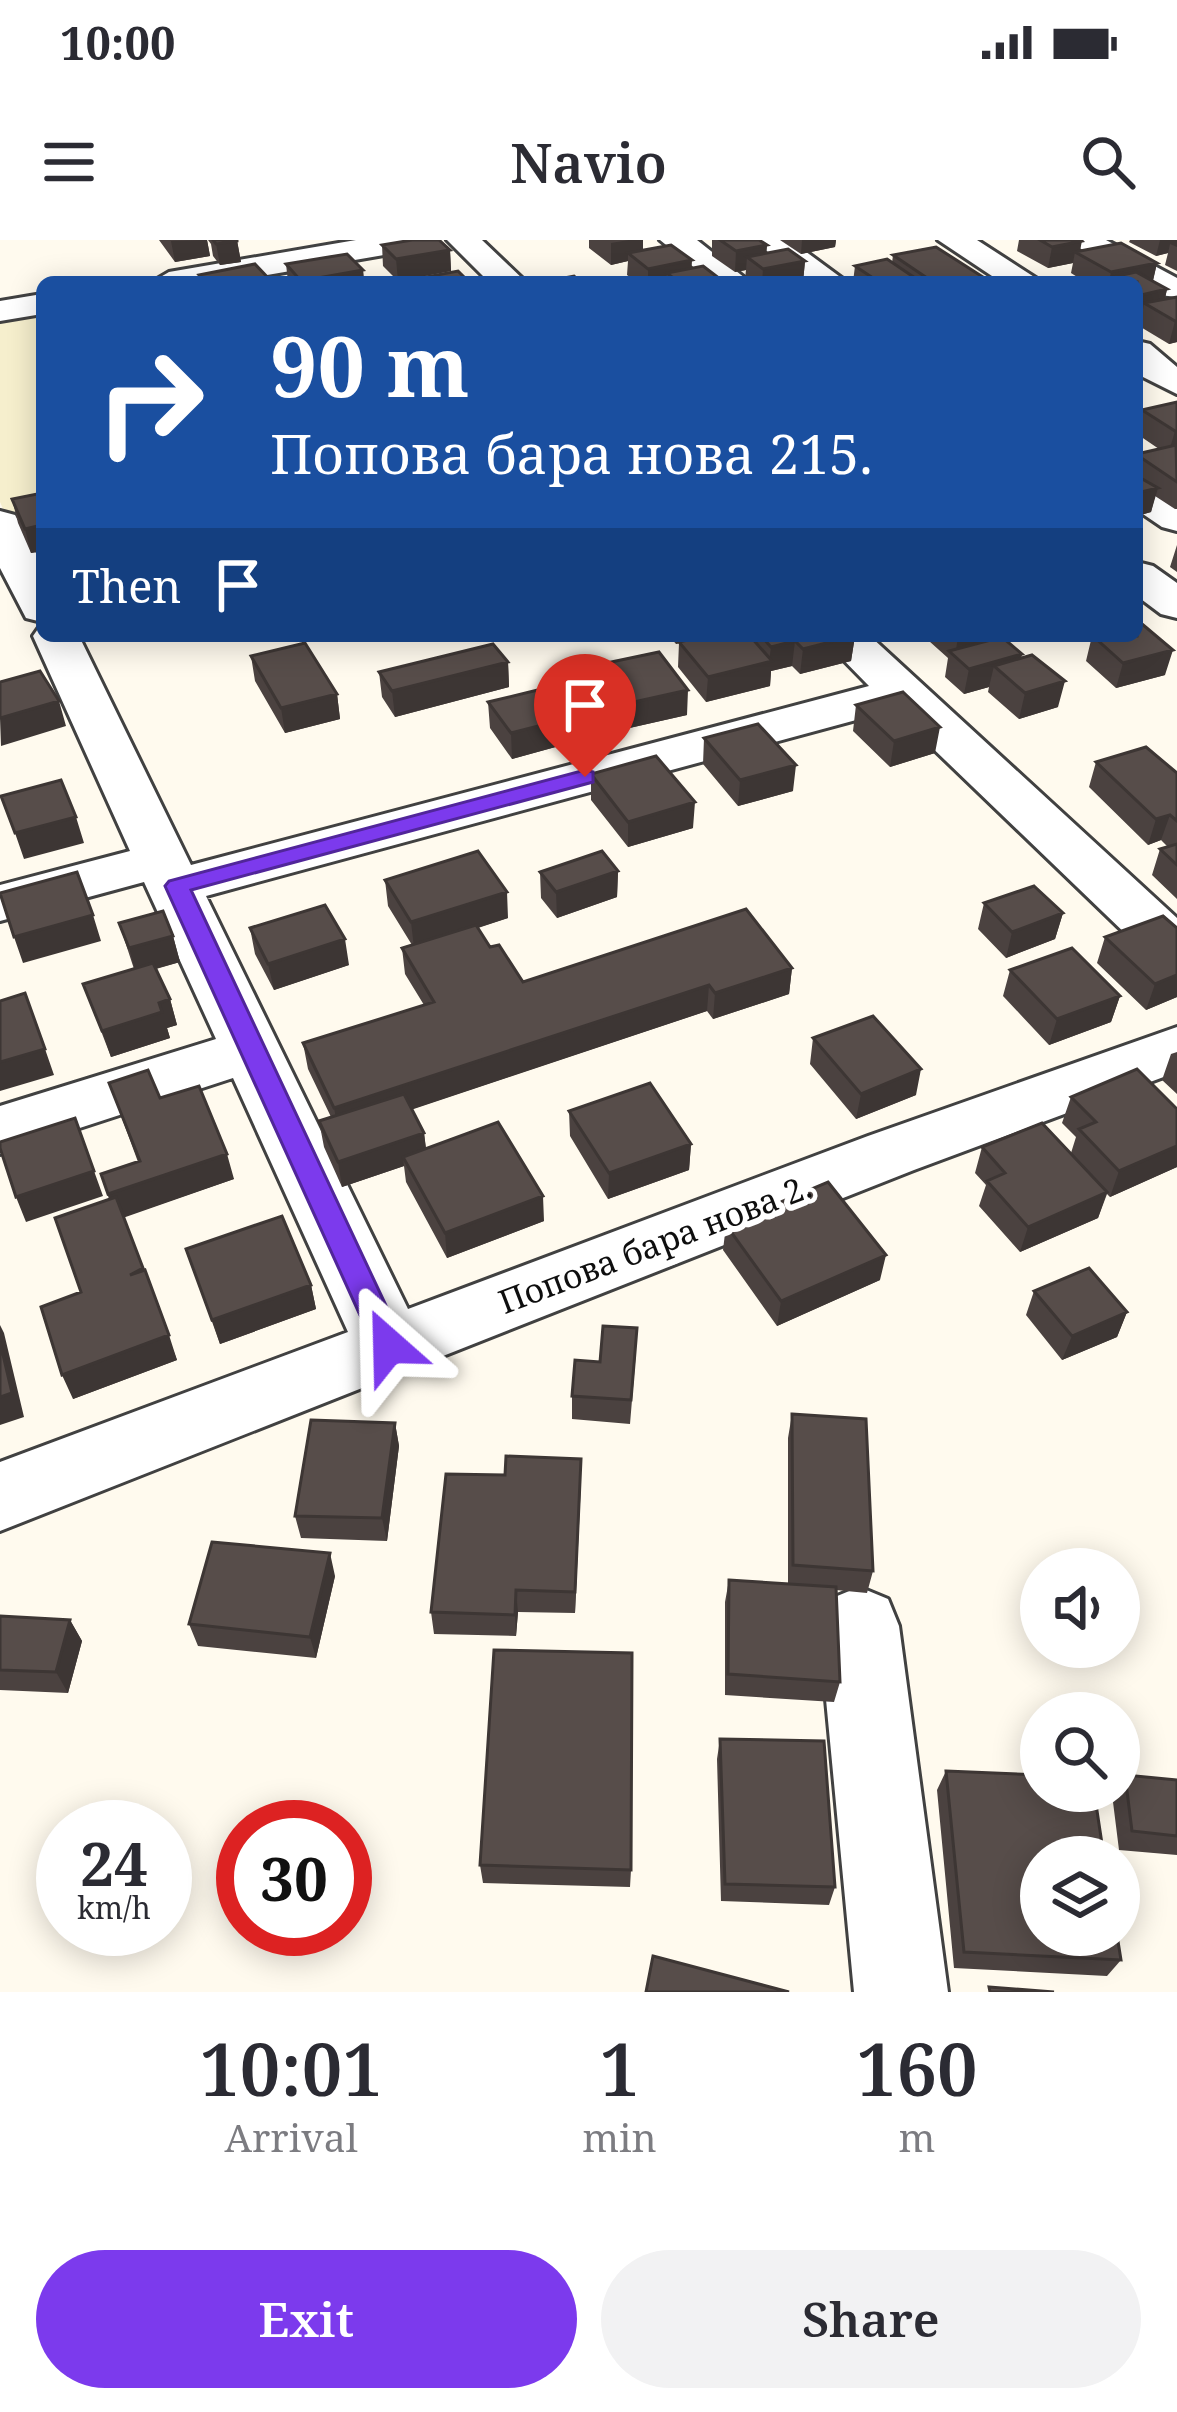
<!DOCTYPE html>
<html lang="en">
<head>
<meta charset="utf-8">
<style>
	body { margin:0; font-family:"Noto Serif",serif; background:#f2f2f3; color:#2b2b33; height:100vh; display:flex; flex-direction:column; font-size:45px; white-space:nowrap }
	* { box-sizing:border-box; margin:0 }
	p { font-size:39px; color:#7c7c81 }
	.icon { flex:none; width:66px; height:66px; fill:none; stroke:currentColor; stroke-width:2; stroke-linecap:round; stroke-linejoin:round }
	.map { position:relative; height:1752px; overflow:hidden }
	.details { display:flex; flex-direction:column; background:#fff; flex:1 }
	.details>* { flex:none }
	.top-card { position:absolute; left:36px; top:36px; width:1107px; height:366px; border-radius:18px; box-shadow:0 6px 30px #0003; background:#1a4fa0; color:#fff; overflow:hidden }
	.tools { position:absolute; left:1020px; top:1308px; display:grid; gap:24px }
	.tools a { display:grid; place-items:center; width:120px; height:120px; border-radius:50%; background:#fff; box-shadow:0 6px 30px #0003; font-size:60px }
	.speed { position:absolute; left:36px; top:1560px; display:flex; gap:24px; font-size:60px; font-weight:700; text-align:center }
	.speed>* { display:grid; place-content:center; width:156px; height:156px; border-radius:50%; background:#fff; box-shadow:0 6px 30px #0003; line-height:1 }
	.speed small { font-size:30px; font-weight:400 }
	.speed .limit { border:18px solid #d22; background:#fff; color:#111 }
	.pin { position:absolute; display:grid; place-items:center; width:102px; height:102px; color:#fff; margin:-123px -51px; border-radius:50% 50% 50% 0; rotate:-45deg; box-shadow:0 0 12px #0007 }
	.pin .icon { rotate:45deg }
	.me { position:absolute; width:132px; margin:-66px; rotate:335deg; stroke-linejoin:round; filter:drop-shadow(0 0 9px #0008) }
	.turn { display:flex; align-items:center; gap:42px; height:252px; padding:0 36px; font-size:54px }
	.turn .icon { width:156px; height:156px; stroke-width:2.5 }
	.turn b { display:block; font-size:84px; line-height:102px }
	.then { display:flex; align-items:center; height:114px; padding:0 36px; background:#0003; gap:24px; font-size:45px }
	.eta { display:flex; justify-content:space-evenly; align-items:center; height:204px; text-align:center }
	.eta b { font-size:72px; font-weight:600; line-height:84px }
	.primary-button { display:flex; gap:24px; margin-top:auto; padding:24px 36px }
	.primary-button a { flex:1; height:138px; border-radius:72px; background:#7c3aed; color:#fff; font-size:48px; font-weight:600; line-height:138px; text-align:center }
	.primary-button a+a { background:#f2f2f3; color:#2b2b33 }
	.status { display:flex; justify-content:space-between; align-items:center; height:84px; padding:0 60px; background:#fff; direction:ltr }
	.status svg { height:33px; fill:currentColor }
	header { display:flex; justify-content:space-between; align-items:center; height:156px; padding:0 36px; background:#fff; font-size:54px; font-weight:600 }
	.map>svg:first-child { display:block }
	.farmland { fill:#f6efcd }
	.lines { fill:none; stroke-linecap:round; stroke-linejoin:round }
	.minor-casing { stroke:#414141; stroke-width:6 }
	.minor { fill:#fff; fill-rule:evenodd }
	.wall { fill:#4b4240 }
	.shaded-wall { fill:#3d3634 }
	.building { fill:#574d4a; stroke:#3d3634; stroke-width:3 }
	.route { fill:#7c3aed; stroke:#51269a; stroke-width:3 }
	.labels { text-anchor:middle; stroke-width:12; stroke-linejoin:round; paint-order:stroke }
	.street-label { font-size:33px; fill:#0e0e0e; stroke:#fff }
</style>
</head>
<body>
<div class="status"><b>10:00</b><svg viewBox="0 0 49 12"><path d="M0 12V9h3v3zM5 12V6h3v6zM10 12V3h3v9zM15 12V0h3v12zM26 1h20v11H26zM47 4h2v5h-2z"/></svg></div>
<header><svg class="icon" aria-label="menu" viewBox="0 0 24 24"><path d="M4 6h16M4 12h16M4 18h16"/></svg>Navio<svg class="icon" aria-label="search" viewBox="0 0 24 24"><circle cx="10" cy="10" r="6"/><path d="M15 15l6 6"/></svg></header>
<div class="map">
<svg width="1177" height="1752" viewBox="0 0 1177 1752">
	<rect width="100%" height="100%" fill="#fffaee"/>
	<!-- farmland -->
	<path class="farmland" d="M42,71V271L7,278L0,262V78Z"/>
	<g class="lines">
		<defs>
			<path id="minor" d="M356,0H429L413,10L227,42H152L169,32Z
				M447,0H482L526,42H489Z
				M660,0H697L750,42H712Z
				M752,0H790L847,42H808Z
				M938,0H977L1042,42H1001Z
				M1066,0H1106L1177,38V57L1159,55Z
				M42,54V74L0,81V61Z
				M1137,101L1150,104L1177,127V154L1137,134Z
				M1137,239L1177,259V291L1162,287L1137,270Z
				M0,271L15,275L42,324V382L26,378L0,328Z
				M1137,322L1153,326L1177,343V378L1161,374L1137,356Z
				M40,386L42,396H79L191,625L869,446L820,396H870L1177,678V729L1157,724L893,470L206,656L408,1069L868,896L1177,787V832L914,930L0,1291V1222L348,1092L233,838L0,914V866L216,799L144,642L0,681V645L130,611L33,396Z
				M859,1347L888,1359L899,1386L948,1752H854L819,1386L830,1359Z"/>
		</defs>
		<!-- minor casing -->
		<use href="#minor" class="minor-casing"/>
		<!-- minor -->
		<use href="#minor" class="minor"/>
	</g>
	<!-- wall -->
	<path class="wall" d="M159,0H207L210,16L175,22Z
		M208,0H237L241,22L220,25L213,16L211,4Z
		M589,0H643V10L724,42H637L627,35L628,21L611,25L589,8Z
		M712,0H759L767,5L766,14L805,21L803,42H750L745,39L746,30L735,32L712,16Z
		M780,0H836L835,7L801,14Z
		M1019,0H1081L1080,11L1157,23L1153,41L1167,49L1165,59L1177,57V102L1169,104L1139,86L1142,75L1137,76V42H1085L1071,33L1073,23L1048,28L1017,11Z
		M1130,0H1177V31L1165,25L1168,13L1156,16L1129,2Z
		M382,5L450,10L451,31L398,41L383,26Z
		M893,15L985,42H853L855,26L892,23Z
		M286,24L363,30L364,42H288Z
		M1177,162V269H1175L1155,256L1151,272L1137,276V214L1159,209L1137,194L1142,170Z
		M42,253V311L31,313L18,283L12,259Z
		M1177,305V332L1170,327Z
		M669,396H855L851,421L800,434L792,426L771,431L770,446L706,462L678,427L679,403L676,404Z
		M930,396H999L1022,414L1021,418L1058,467L1019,479L988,452L989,447L964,454L945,437L948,418L929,401Z
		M1092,396L1165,435L1116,448L1086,421Z
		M251,416L337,454L340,479L285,493L255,441Z
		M508,422L509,447L395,477L382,457L379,432Z
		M597,425L687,475L625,489L597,450Z
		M488,462L570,478V503L512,519L490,488Z
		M856,465L935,513L890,527L853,491Z
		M704,498L793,551L738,566L703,524Z
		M1096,522L1177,533V659L1152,635L1160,609L1168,607L1161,600L1148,605L1089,547Z
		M591,534L693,588L628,607L591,560Z
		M618,631L617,657L557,678L541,658L540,632Z
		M385,640L508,678L478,688L490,707L523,742L792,728L789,754L713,779L707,771L412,869L424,893L426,908L544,981L447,1018L406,942L404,926L342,947L324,907L319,881L331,877L308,829L303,803L424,765L405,734L402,708L412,705L388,666Z
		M984,663L1063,673L1055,699L1006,718L978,689Z
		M119,683L173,696L180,722L156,729L170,759L177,785L167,788L170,798L111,817L83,744L134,729Z
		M250,688L349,725L274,750L255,714Z
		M1177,688V757L1146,770L1097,723L1105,697Z
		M1010,730L1120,756L1111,782L1049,805L1003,756Z
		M813,798L916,855L856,879L810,824Z
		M1177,812V854L1162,840L1171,814Z
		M109,843L160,858L234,939L123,977L177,1120L73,1159L81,1052L109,959L101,934L138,922Z
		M1071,857L1177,869V927L1110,957L1107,954L1098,978L1020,1012L979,966L986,945L975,933L982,907L1071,913L1076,897L1062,883Z
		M569,871L691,904L689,930L608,959L570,896Z
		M726,985L880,1040L777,1086L723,1010Z
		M186,1009L311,1045L316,1069L220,1104Z
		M1034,1051L1127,1072L1117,1097L1062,1120L1026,1075Z
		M636,1112L630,1184L572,1179V1156L600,1122Z
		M792,1174L873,1331L867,1353L836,1350L840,1442L834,1462L725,1455V1362L729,1340L788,1344V1198Z
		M395,1183L399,1206L387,1301L301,1298L295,1276Z
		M581,1219L575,1373L518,1372L516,1396L434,1394L431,1372L505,1235Z
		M335,1336L316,1418L198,1406L189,1384Z
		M0,1376L70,1380L82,1401L68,1453L0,1450Z
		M720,1499L835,1647L829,1665L721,1661L717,1519Z
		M946,1531L1121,1720L1107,1736L954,1728L937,1550Z
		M1125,1535L1177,1540V1615L1119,1610L1112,1554L1114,1551H1119V1544Z
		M480,1625L631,1630L630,1647L483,1643Z"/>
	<!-- shaded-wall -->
	<path class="shaded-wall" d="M207,0L210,16L175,22L171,1Z
		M629,0H643V19L628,13V21L611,25V3Z
		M802,0H836L835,7L801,14Z
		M1160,0H1177V7L1170,4L1168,13L1156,16Z
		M237,1L241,22L220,25L216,4Z
		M1082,1L1079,15L1075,12L1073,23L1048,28L1052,7Z
		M767,5L765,27L747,17L746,30L735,32L736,11Z
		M450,10L451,31L398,41L396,19Z
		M692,20L691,41L667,33L666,42H648V29Z
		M805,21L803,42H762L763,29Z
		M1157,23L1152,44L1109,42L1111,32Z
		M363,30L364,42H301Z
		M1167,49L1162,71L1144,63L1142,75L1137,76V56Z
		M1175,81H1177V102L1169,104Z
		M1175,191H1177V213L1168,215Z
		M1158,248L1151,272L1137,276V253Z
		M42,285V311L31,313L25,289Z
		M677,396H708L676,404Z
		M855,396L851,421L800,434L803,409Z
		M963,396H999L996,410L955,416L958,397Z
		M795,401L792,426L771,431L770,446L706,462L708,437L769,422L771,407Z
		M1173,410L1165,435L1116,448L1123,423Z
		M1022,414L1016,439L994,426L989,447L964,454L969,429Z
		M508,422L509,447L395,477L392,451Z
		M1065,441L1058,467L1019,479L1025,453Z
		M688,450L687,475L625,489V464Z
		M337,454L340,479L285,493L281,468Z
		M59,461L66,486L1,506L0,478Z
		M570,478V503L512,519L511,493Z
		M940,487L935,513L890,527L894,501Z
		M796,525L793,551L738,566L740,540Z
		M695,562L693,588L628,607V582Z
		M1170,575L1161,600L1148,605L1156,579Z
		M76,577L84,603L24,619L15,593Z
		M618,631L617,657L557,678L556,652Z
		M507,652L508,678L414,708L411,682Z
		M1063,673L1055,699L1006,718L1012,692Z
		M93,675L101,701L23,723L14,697Z
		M173,696L180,722L136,734L129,708Z
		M345,699L349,725L274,750L268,724Z
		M792,728L789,754L713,779L715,753Z
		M1177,735V757L1146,770L1155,744Z
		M709,745L707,771L339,894L334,868Z
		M1120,756L1111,782L1049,805L1057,779Z
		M170,759L177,785L167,788L170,798L111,817L102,791L159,763Z
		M45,809L54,835L0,851V822Z
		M921,829L916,855L856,879L861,854Z
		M424,893L427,919L403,917L404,926L342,947L338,922Z
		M691,904L689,930L608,959L609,933Z
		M1177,906V927L1110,957L1119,931Z
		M227,914L234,939L117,980L108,954Z
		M94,931L103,956L26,982L16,957Z
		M1107,952L1098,978L1020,1012L1028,987Z
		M543,956L544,981L447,1018L445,993Z
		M886,1015L880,1040L777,1086L781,1061Z
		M311,1045L316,1069L220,1104L212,1080Z
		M1127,1072L1117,1097L1062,1120L1072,1096Z
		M0,1085L4,1093L24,1177L0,1185Z
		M169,1095L177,1120L73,1159L62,1135Z
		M395,1183L399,1206L387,1301L382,1278Z
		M581,1219V1242L575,1373V1352Z
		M330,1313L335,1336L316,1418L310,1397Z
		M516,1350L518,1372L516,1396L515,1375Z
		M70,1380L82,1401L68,1453L56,1432Z"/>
	<!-- building -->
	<path class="building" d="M213,0H237V1L216,4Z
		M412,0H439L450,10L396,19L382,5Z
		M720,0H759L767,5L736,11Z
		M1040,0H1081L1082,1L1052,7Z
		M1121,3L1157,23L1111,32L1075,12Z
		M671,5L692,20L648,29L628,13Z
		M936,7L986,39L971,42H933L893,15Z
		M788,9L805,21L763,29L747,17Z
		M347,14L363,30L301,41L286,24Z
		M887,19L918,40L879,42L855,26Z
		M255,24L272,42H205L199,35Z
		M703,26L724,42H678L667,33Z
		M458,31L469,42H430L426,37Z
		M1136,32L1167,49L1137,56V42H1109L1103,39Z
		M574,36L580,42H543Z
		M1177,57V81H1175L1144,63Z
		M1177,162V191H1175L1142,170Z
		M1176,205L1177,242L1137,215V214Z
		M1137,236L1158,248L1137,253Z
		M42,253V285L25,289L12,259Z
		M1142,384L1173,410L1123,423L1093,396H1137V385Z
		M705,396H750L772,421L708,437L679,402Z
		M761,396H854L803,409L795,401L771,407Z
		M1002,397L1022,414L969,429L949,411Z
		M305,403L337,454L281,468L251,416Z
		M493,404L508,422L392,451L379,432Z
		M659,412L688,450L625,464L597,425Z
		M1032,415L1065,441L1025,453L994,426Z
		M40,431L59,461L0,478V442Z
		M546,448L570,478L511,493L488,462Z
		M903,452L940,487L894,501L856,465Z
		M758,484L796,525L740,540L704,498Z
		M1146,507L1177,533V581L1170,575L1156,579L1096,522Z
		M656,516L695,562L628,582L591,534Z
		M61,540L76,577L15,593L1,556Z
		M1177,604V625L1160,609Z
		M478,611L507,652L411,682L385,640Z
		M602,611L618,631L556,652L540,632Z
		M77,632L93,675L14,697L0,653Z
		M1034,646L1063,673L1012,692L984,663Z
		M325,665L345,699L268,724L250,688Z
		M746,669L792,728L715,753L709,745L334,868L303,803L434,762L402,708L476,685L490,707L499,705L523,742Z
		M163,671L173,696L129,708L119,683Z
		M1163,676L1177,688V735L1155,744L1105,697Z
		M1072,708L1120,756L1057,779L1010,730Z
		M153,723L170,759L159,763L162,772L102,791L83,744Z
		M25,753L45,809L0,822V761Z
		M873,776L921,829L861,854L813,798Z
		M1137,829L1177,869V906L1119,931L1079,889L1096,882L1071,857Z
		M148,830L160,858L199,846L227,914L108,954L101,934L140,921L109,843Z
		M650,843L691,904L609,933L569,871Z
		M404,854L424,893L338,922L319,881Z
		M75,878L94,931L16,957L0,908V902Z
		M498,882L543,956L445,993L403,917Z
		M1042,883L1107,952L1028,987L987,941L1005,933L982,907Z
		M828,942L886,1015L781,1061L726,985Z
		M116,957L143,1028L130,1035L145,1030L169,1095L62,1135L41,1067L81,1052L55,978Z
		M282,976L311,1045L212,1080L186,1009Z
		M1089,1028L1127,1072L1072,1096L1034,1051Z
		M603,1086L637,1088L631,1160L572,1156L575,1120L600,1122Z
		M0,1102L12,1153L0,1157Z
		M792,1174L866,1179L873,1331L793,1325Z
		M311,1180L395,1183L382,1278L295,1276Z
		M506,1216L581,1219L575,1352L516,1350L515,1375L431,1372L446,1234L505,1235Z
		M212,1302L330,1313L310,1397L189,1384Z
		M729,1340L836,1347L840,1442L728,1434Z
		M0,1376L70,1380L56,1432L0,1430Z
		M494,1410L632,1413L631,1630L480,1625Z
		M720,1499L824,1501L835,1647L725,1644Z
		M946,1531L1041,1535V1551H1094L1104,1617H1041V1695H1117L1121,1720L964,1712Z
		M1125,1535L1177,1540V1596L1132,1591Z
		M653,1716L789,1752H646Z
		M989,1747L1054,1752H990Z"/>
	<!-- route -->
	<path class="route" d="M585,530L593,532V542L191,650L405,1106L400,1115L389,1119L379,1115L374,1106L165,646L169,641Z"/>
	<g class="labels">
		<!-- street labels -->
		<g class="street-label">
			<text transform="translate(655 1004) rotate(-21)" y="12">Попова бара нова 2.</text>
		</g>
	</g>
</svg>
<div class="tools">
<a><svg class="icon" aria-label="sound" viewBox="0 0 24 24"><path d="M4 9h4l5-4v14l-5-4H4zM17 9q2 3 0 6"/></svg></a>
<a><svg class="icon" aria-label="search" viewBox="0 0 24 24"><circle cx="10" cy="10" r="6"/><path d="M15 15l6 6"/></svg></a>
<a><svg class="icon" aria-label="layers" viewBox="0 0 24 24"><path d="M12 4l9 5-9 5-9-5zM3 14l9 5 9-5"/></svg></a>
</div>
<div class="speed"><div>24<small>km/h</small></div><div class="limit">30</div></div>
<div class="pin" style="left:585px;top:537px;background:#d93025"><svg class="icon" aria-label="arrive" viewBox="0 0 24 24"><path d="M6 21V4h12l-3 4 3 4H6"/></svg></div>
<svg class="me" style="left:389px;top:1106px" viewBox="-20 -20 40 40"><path d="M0-17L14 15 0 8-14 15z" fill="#7c3aed" stroke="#fff" stroke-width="4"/></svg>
<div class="top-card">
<div class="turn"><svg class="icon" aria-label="right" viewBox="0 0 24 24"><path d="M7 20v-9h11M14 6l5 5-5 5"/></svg><div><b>90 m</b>Попова бара нова 215.</div></div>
<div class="then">Then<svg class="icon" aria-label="arrive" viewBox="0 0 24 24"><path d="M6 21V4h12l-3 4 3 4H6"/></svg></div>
</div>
</div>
<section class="details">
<div class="eta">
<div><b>10:01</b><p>Arrival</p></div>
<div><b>1</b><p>min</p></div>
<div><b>160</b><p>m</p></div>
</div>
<div class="primary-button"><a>Exit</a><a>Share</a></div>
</section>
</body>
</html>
